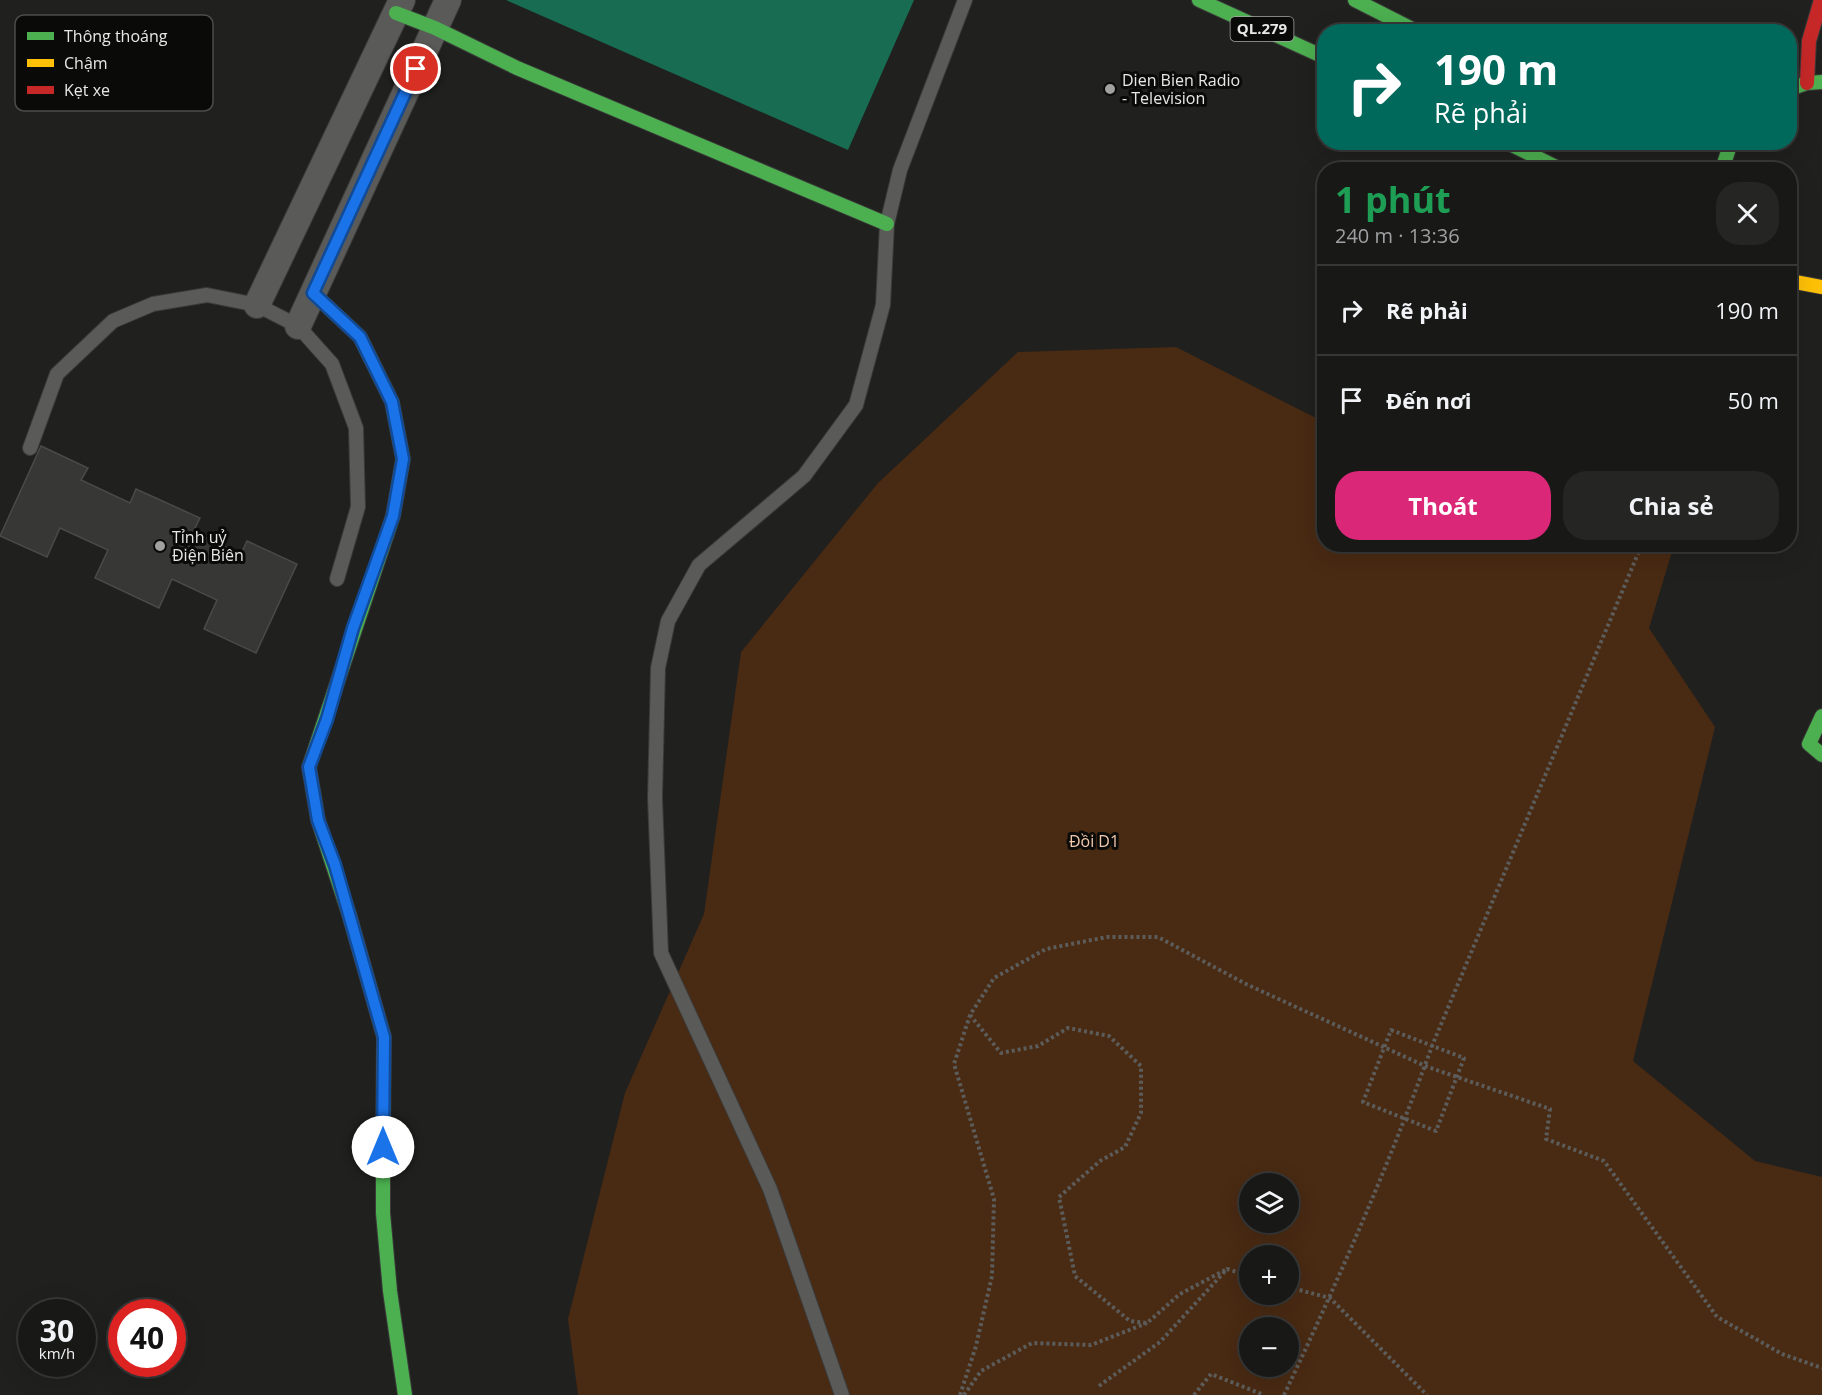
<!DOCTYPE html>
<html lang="vi">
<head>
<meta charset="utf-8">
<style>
	body { margin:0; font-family:"Open Sans",sans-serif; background:#252524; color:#f1f3f6; height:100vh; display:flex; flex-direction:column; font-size:22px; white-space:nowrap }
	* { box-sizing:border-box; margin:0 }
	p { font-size:20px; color:#9fa0a1 }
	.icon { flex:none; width:33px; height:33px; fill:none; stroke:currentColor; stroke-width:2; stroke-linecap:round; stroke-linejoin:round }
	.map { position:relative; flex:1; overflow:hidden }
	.drawer { position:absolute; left:1317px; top:162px; width:480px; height:390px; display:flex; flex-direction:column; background:#181817; border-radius:24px; box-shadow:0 6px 24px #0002,0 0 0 2px #363736 }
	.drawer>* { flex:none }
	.hud { position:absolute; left:1317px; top:24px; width:480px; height:126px; border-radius:24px; box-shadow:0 6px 24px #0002,0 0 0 2px #363736; background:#00695c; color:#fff; overflow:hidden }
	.controls { position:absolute; left:1239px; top:1173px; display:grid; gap:12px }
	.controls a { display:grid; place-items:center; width:60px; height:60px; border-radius:50%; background:#181817; box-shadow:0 6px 24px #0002,0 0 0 2px #363736; font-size:30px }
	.speed { position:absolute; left:18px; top:1299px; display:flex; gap:12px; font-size:30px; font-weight:700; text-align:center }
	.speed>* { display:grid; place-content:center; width:78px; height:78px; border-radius:50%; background:#181817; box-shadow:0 6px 24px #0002,0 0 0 2px #363736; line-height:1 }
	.speed small { font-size:15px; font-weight:400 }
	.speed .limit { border:9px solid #d22; background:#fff; color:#111 }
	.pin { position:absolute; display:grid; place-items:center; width:51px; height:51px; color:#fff; margin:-26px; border:3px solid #fff; border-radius:50%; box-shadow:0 2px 6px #0007 }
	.me { position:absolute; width:66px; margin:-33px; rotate:0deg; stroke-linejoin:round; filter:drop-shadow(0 0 4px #0008) }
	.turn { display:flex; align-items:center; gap:21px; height:126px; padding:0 18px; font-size:27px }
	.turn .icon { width:78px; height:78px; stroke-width:2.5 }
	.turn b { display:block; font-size:42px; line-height:51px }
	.round { display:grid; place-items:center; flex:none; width:63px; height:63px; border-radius:24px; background:#252524 }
	.overview { display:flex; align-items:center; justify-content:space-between; height:102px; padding:0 18px }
	h1 { font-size:36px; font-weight:700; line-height:45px; color:#1e9e55 }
	.action { display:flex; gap:12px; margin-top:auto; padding:12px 18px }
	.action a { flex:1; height:69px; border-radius:24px; background:#db2777; color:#fff; font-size:24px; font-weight:700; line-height:69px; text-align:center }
	.action a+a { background:#252524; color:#f1f3f6 }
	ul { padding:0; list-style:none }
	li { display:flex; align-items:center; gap:18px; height:90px; padding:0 18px; border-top:2px solid #363736 }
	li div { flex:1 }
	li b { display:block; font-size:22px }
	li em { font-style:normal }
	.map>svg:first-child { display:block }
	.green { fill:#492a13; fill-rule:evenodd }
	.water { fill:#176c51 }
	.building { fill:#373736; stroke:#4a4a4a; stroke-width:1.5 }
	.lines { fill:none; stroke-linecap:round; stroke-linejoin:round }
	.lane-casing { stroke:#3a3a39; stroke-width:16 }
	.street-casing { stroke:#3a3a39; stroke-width:28 }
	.fast-casing { stroke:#3a3a39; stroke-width:16 }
	.slow-casing { stroke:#3a3a39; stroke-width:16 }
	.jam-casing { stroke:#3a3a39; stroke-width:16 }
	.path { stroke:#5c5c5a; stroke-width:4; stroke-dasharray:3 3; stroke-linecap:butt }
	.lane { stroke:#5a5a59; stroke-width:14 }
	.street { stroke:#5a5a59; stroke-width:26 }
	.fast { stroke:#4caf50; stroke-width:14 }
	.slow { stroke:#ffc107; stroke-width:14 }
	.jam { stroke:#c62828; stroke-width:14 }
	.route-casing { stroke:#114b97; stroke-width:15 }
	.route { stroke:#1a73e8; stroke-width:10 }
	.poi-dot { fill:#a1a2a0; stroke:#0a0b09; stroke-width:2 }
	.labels { text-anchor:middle; stroke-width:6; stroke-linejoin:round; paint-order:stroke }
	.shield { fill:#0a0b09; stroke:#a5a6a4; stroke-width:1.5 }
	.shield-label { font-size:15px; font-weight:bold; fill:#e7e8e6 }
	.poi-label { font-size:16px; fill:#e7e8e6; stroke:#0a0b09; text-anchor:start }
	.park-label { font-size:16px; fill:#f2c9ad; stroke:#0a0b09 }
	.key { fill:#0a0b09; stroke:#4c4d4b; stroke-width:1.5 }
	.key-label { font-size:16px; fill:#e7e8e6 }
</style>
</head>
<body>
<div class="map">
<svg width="1822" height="1395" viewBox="0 0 1822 1395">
	<rect width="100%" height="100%" fill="#20201f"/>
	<!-- green -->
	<path class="green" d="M1176,347L1324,422V544L1674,545L1649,628L1715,727L1633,1061L1755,1161L1822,1177V1395H578L568,1319L625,1093L704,914L741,652L878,483L1018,352ZM1250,1184H1288V1222H1250ZM1250,1256H1288V1294H1250ZM1250,1328H1288V1366H1250Z"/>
	<!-- water -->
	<path class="water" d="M506,0H914L848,150Z"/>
	<!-- building -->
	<path class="building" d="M41,446L88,468L81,480L130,503L136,489L200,518L193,532L241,554L247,541L297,564L256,653L204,629L217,600L172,579L159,608L95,578L108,550L60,528L47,557L0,536Z"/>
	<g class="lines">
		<defs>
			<path id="lane" d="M30,448L57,374L113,321L153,304L207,295L257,305L298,326L332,364L356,428L358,507L337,579
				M842,1395L770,1189L661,953L655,798L658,668L668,621L699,565L804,476L856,405L883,305L887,224L900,170L965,0"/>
			<path id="street" d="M257,305L402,0
				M298,326L448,0"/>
			<path id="fast" d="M1199,0L1324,57
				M1355,0L1418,32
				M396,13L435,28L517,68L887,224
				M1790,89L1807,83L1822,82
				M1506,142L1562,170
				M1722,170L1731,142
				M313,293L360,337L392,402L403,459L393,516L309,767L318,820L349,914
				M1822,716L1809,744L1822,755
				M383,1136V1213L390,1291L405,1395"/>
			<path id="slow" d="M1790,281L1822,287
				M349,914L384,1037L383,1136"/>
			<path id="jam" d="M1807,83L1809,41L1821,0"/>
		</defs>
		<!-- lane casing -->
		<use href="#lane" class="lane-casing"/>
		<!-- street casing -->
		<use href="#street" class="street-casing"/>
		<!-- fast casing -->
		<use href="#fast" class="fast-casing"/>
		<!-- slow casing -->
		<use href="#slow" class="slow-casing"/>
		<!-- jam casing -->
		<use href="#jam" class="jam-casing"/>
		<!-- path -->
		<path class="path" d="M970,1015L1001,1053L1038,1046L1068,1028L1109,1036L1141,1066V1113L1125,1147L1100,1161L1059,1197L1075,1276L1130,1321L1147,1323L1180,1294L1227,1269
			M1391,1030L1464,1058L1436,1131L1363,1102Z
			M1288,1287L1330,1298L1427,1395
			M1099,1386L1160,1342L1227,1269L1250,1276
			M960,1395L976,1346L992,1276L994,1199L954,1064L970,1015L994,978L1046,949L1107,937H1158L1246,984L1425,1066L1550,1109L1546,1139L1604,1161L1717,1317L1782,1354L1822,1368
			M964,1395L981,1371L1032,1343L1091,1345L1147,1323
			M1194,1395L1211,1374L1264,1395
			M1284,1395C1338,1281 1389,1165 1432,1046L1642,544"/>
		<!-- lane -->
		<use href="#lane" class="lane"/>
		<!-- street -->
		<use href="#street" class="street"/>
		<!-- fast -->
		<use href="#fast" class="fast"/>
		<!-- slow -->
		<use href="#slow" class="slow"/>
		<!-- jam -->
		<use href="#jam" class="jam"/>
	</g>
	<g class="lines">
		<defs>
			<path id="route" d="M383,1147L384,1037L335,865L318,820L309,767L327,719L353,628L393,516L403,459L392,402L360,337L313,293L416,69"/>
		</defs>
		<!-- route casing -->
		<use href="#route" class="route-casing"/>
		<!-- route -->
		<use href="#route" class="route"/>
	</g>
	<!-- markers -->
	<g class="poi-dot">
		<circle cx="1110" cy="89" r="6"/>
		<circle cx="160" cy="546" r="6"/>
	</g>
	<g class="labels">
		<!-- shield labels -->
		<rect class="shield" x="1230.5" y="17" width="63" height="24" rx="4.5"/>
		<g class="shield-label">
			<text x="1262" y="34">QL.279</text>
		</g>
		<!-- poi labels -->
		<g class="poi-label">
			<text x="1122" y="86">Dien Bien Radio<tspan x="1122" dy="18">- Television</tspan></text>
			<text x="172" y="543">Tỉnh uỷ<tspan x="172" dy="18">Điện Biên</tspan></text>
		</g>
		<!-- park labels -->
		<g class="park-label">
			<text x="1094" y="847">Đồi D1</text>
		</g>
	</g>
	<!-- legend -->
	<rect x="15" y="15" width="198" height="96" rx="9" class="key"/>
	<rect x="27" y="32" width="27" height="8" fill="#4caf50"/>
	<rect x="27" y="59" width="27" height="8" fill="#ffc107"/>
	<rect x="27" y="86" width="27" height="8" fill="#c62828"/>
	<g class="key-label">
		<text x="64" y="42">Thông thoáng</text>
		<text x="64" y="69">Chậm</text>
		<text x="64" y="96">Kẹt xe</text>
	</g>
</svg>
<div class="controls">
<a><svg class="icon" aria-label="layers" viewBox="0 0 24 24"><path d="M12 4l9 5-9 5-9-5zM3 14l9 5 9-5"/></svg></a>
<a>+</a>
<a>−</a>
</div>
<div class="speed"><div>30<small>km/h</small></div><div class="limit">40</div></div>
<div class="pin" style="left:416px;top:69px;background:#d93025"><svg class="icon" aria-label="arrive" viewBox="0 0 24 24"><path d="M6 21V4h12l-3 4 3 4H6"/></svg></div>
<svg class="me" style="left:383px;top:1147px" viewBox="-20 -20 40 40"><circle r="19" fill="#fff"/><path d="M0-13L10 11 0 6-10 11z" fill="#1a73e8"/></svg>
<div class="hud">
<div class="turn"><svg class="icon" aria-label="right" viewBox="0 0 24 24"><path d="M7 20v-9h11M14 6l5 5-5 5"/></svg><div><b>190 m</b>Rẽ phải</div></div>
</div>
<section class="drawer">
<div class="overview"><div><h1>1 phút</h1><p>240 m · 13:36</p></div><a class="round"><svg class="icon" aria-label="close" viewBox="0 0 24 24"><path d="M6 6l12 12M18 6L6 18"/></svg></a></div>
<ul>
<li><svg class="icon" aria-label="right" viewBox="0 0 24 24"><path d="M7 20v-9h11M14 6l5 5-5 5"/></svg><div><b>Rẽ phải</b></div><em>190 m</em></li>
<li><svg class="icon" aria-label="arrive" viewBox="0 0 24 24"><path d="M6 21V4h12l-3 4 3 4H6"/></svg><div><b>Đến nơi</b></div><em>50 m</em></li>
</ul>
<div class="action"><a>Thoát</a><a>Chia sẻ</a></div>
</section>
</div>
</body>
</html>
